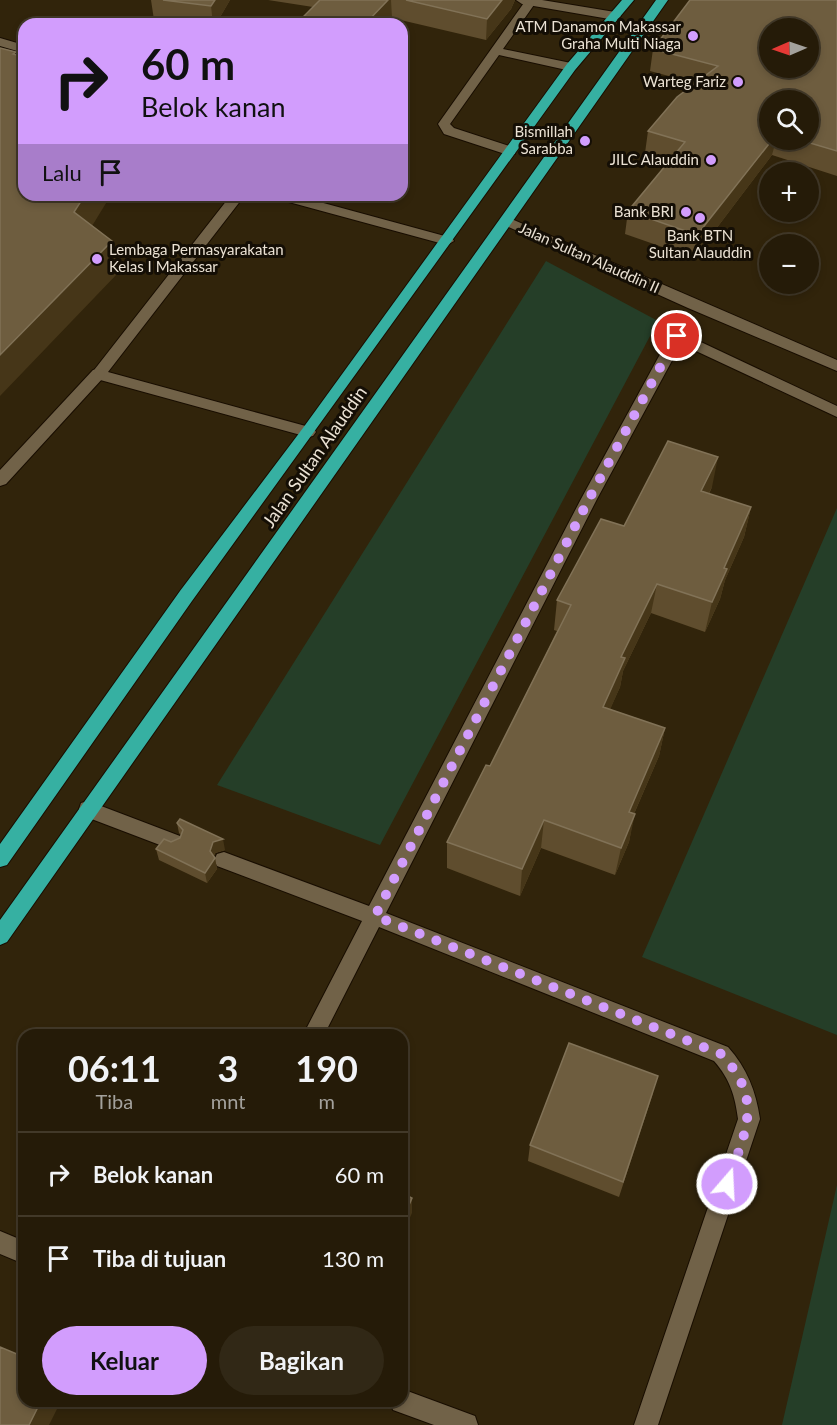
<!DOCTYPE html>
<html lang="id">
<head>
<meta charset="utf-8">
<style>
	body { margin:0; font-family:Lato,sans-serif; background:#312816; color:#f1f3f6; height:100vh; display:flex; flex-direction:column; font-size:22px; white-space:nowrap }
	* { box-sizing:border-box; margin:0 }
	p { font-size:20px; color:#a3a19c }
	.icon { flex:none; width:33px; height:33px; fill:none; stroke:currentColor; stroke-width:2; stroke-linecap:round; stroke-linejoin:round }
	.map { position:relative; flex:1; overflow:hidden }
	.sheet { position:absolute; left:18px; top:1029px; width:390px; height:378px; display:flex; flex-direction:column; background:#251b08; border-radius:18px; box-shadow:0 3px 9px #0003,0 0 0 2px #423929 }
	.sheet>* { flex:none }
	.banner { position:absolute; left:18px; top:18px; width:390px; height:183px; border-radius:18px; box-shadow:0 3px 9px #0003,0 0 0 2px #423929; background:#d29dfd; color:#111; overflow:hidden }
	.needle { width:39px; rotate:268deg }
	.controls { position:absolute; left:759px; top:18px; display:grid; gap:12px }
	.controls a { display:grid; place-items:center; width:60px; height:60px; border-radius:50%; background:#251b08; box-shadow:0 3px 9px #0003,0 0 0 2px #423929; font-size:30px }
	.pin { position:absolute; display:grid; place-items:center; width:51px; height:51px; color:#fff; margin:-26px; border:3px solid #fff; border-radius:50%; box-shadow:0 2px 6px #0007 }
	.me { position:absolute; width:66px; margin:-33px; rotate:19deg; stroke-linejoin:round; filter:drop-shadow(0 0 4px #0008) }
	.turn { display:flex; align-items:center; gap:21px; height:126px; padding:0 24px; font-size:27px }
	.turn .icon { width:78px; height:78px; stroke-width:2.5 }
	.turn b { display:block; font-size:42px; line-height:51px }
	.then { display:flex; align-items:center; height:57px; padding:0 24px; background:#0003; gap:12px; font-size:22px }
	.eta { display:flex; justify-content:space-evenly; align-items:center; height:102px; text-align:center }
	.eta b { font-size:36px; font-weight:700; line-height:42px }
	.cta { display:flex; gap:12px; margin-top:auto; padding:12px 24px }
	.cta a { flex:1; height:69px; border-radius:36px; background:#d29dfd; color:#111; font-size:24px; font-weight:700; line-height:69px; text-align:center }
	.cta a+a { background:#312816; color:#f1f3f6 }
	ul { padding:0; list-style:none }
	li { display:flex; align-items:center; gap:18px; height:84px; padding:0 24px; border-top:2px solid #423929 }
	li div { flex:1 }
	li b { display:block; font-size:22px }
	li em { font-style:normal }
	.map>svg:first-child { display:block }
	.green { fill:#253e28 }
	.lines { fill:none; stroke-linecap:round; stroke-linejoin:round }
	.lane-casing { stroke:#180d00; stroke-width:2 }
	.street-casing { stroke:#180d00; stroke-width:2 }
	.highway-casing { stroke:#180d00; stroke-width:2 }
	.lane { fill:#716248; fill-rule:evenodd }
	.street { fill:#716248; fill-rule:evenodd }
	.highway { fill:#36b0a2; fill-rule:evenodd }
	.wall { fill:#5f4d2e; fill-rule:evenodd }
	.shaded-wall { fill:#463618 }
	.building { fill:#6e5d3f; stroke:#817257; stroke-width:1.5; fill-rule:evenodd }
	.route { stroke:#d29dfd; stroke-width:10; stroke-dasharray:0 18 }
	.poi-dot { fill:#d29dfd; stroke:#140e05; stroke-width:2 }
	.labels { text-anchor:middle; stroke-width:6; stroke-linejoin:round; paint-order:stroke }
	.far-poi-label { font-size:15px; fill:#ebe2d4; stroke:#140e05; text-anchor:end }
	.far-street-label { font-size:15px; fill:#ebe2d4; stroke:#140e05 }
	.street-label { font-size:18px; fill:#ebe2d4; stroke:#140e05 }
</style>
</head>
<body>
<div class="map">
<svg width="837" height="1425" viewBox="0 0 837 1425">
	<rect width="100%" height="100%" fill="#31240b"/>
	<!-- green -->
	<path class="green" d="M546,261L658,321L380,845L217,785Z
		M837,508V1035L642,957Z
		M837,1185V1425H782Z"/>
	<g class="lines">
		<defs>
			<path id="lane" d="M526,0L536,2L503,49L571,63L577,67L571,71L499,55L450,124L454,128L515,148V154H505L444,134L438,124Z
				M231,195H245L108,372L313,428L316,432L313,436L308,437L93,378L91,374Z
				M272,195H294L452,238L454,241L447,245L274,198Z"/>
			<path id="street" d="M516,0H542L615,12L621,16L615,20L522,4Z
				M0,38L24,45V53L0,46Z
				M507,217L837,360V371L688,308L502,224V218Z
				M682,324L689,329L686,335L837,406V417L681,344L597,499L386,913L728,1047C747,1068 756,1091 760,1119L658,1425H634L738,1119C735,1096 730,1079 714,1061L379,927L324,1035H303L362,921L217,866L214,860L217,854L224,852L369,906L581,499L670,336L677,326Z
				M98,369L103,370L105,374L103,378L6,484L0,486V470L93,370Z
				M88,801L180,836L183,842L180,848L173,850L81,815L79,809L81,803Z
				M0,1231L24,1241V1264L0,1254Z
				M402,1389L475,1416L478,1425H434L393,1410L390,1401H402Z"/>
			<path id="highway" d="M622,0H634L575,70L192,601L7,865L0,867V844L180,591L303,428L567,64Z
				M656,0H668L7,942L0,945V920Z"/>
		</defs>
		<!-- lane casing -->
		<use href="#lane" class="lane-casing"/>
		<!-- street casing -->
		<use href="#street" class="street-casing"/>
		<!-- highway casing -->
		<use href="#highway" class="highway-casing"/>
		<!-- lane -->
		<use href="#lane" class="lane"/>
		<!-- street -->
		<use href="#street" class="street"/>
		<!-- highway -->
		<use href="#highway" class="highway"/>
	</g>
	<!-- wall -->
	<path class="wall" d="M151,0H230L216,24H188L154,20Z
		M268,0H515L511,9L486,40L392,18L386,24H305L304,16L313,7Z
		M837,0V176L772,155L694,258L625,234L628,211L669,161L645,153L648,131L695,83L650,71L653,49ZM808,100V140H770Z
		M712,487L709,494L751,507L744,537L725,580L720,599L705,632L651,613L623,671L620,687L610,709L665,728L659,756L634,814L629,842L615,875L541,848L520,896L447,868V842L490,766L557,631L554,630L557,600L624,526Z
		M177,823L225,850L215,853L214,856L215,858L217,869L207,883L159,860L156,849L180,838L181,835L179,833Z
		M653,1093L619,1197L528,1161L530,1145Z"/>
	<!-- shaded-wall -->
	<path class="shaded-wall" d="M215,0H230L216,24H213L211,6Z
		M388,0H391L392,18L386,24H365Z
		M502,0H515L511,9L486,40L487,19Z
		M772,140H776L772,155L694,258L697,235Z
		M85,195H111L81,244L74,212Z
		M112,241L118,273L0,396V355Z
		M718,457L712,487L694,521L701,491Z
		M751,507L744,537L725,580L720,599L705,632L712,602L724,568Z
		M657,584L651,613L623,671L620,687L599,735L603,707L621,657Z
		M665,728L659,756L623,839L629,812Z
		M635,814L629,842L615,875L621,848Z
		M544,820L541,848L520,896L522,869Z
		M223,839L225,850L215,853L212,861L210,851L213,842Z
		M215,858L217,869L207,883L205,873Z
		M412,1198V1213L402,1236V1221Z
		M41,1401H61L49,1425H29Z"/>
	<!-- building -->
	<path class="building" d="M163,0H215L211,6Z
		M320,0H388L365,24H336L304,16Z
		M406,0H502L487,19Z
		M690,0H837V151L800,140H808V100H770V140H772L697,235L628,211L685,142L648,131L677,97L718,66L653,49ZM770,28H808V68H770Z
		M0,48L16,52L13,54L24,57V195H85L74,212L112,241L0,355Z
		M668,441L718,457L701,491L751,507L724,568L727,569L712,602L657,584L621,657L625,658L603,707L665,728L629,812L635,814L621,848L544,820L522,869L447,842L486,765L490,766L571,605L557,600L601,519L624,526Z
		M180,819L223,839L213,842L210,851L215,858L205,873L156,849L164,839L171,842L180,838L183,830L177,823Z
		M569,1043L658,1076L623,1182L530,1145Z
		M402,1193L412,1198L402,1221Z
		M0,1347L24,1357V1401H41L29,1425H0Z"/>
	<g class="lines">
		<!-- route -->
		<path class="route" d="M677,336L589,499L375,916L721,1054C765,1100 745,1132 727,1184"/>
	</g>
	<!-- markers -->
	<g class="poi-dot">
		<circle cx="693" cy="36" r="6"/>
		<circle cx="738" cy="82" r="6"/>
		<circle cx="585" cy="141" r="6"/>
		<circle cx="711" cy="160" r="6"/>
		<circle cx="686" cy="212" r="6"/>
		<circle cx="700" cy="218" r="6"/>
		<circle cx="97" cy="259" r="6"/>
	</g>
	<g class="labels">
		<!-- far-poi labels -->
		<g class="far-poi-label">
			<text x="681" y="32">ATM Danamon Makassar<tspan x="681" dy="17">Graha Multi Niaga</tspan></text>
			<text x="726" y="87">Warteg Fariz</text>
			<text x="573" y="137">Bismillah<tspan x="573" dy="17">Sarabba</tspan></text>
			<text x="699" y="165">JILC Alauddin</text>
			<text x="674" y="217">Bank BRI</text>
			<text x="700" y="241" text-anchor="middle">Bank BTN<tspan x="700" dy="17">Sultan Alauddin</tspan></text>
			<text x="109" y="255" text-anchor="start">Lembaga Permasyarakatan<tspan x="109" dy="17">Kelas I Makassar</tspan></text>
		</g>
		<!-- far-street labels -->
		<g class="far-street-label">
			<text transform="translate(589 258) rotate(24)" y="5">Jalan Sultan Alauddin II</text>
		</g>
		<!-- street labels -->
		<g class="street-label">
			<text transform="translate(315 457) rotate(-55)" y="6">Jalan Sultan Alauddin</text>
		</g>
	</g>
</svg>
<div class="controls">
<a><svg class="needle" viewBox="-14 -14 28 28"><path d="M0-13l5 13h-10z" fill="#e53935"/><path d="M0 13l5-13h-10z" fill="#a3a19c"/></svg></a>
<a><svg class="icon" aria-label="search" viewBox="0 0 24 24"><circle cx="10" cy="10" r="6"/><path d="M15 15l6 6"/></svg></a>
<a>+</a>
<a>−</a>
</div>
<div class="pin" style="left:677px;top:336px;background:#d93025"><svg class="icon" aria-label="arrive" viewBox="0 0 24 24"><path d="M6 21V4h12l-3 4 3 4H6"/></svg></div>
<svg class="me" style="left:727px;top:1184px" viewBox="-20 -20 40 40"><circle r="17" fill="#d29dfd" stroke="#fff" stroke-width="3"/><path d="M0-11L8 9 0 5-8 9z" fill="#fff"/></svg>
<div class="banner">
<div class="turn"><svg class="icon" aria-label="right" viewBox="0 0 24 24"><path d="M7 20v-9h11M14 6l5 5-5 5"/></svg><div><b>60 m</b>Belok kanan</div></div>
<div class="then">Lalu<svg class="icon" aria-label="arrive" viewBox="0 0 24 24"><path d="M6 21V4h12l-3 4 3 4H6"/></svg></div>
</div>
<section class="sheet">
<div class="eta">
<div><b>06:11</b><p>Tiba</p></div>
<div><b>3</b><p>mnt</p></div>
<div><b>190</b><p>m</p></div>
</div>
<ul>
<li><svg class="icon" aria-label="right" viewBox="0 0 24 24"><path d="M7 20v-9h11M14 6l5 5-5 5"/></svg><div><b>Belok kanan</b></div><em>60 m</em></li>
<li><svg class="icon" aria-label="arrive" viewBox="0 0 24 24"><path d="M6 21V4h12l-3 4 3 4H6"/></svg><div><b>Tiba di tujuan</b></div><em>130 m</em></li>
</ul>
<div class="cta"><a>Keluar</a><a>Bagikan</a></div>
</section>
</div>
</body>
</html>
